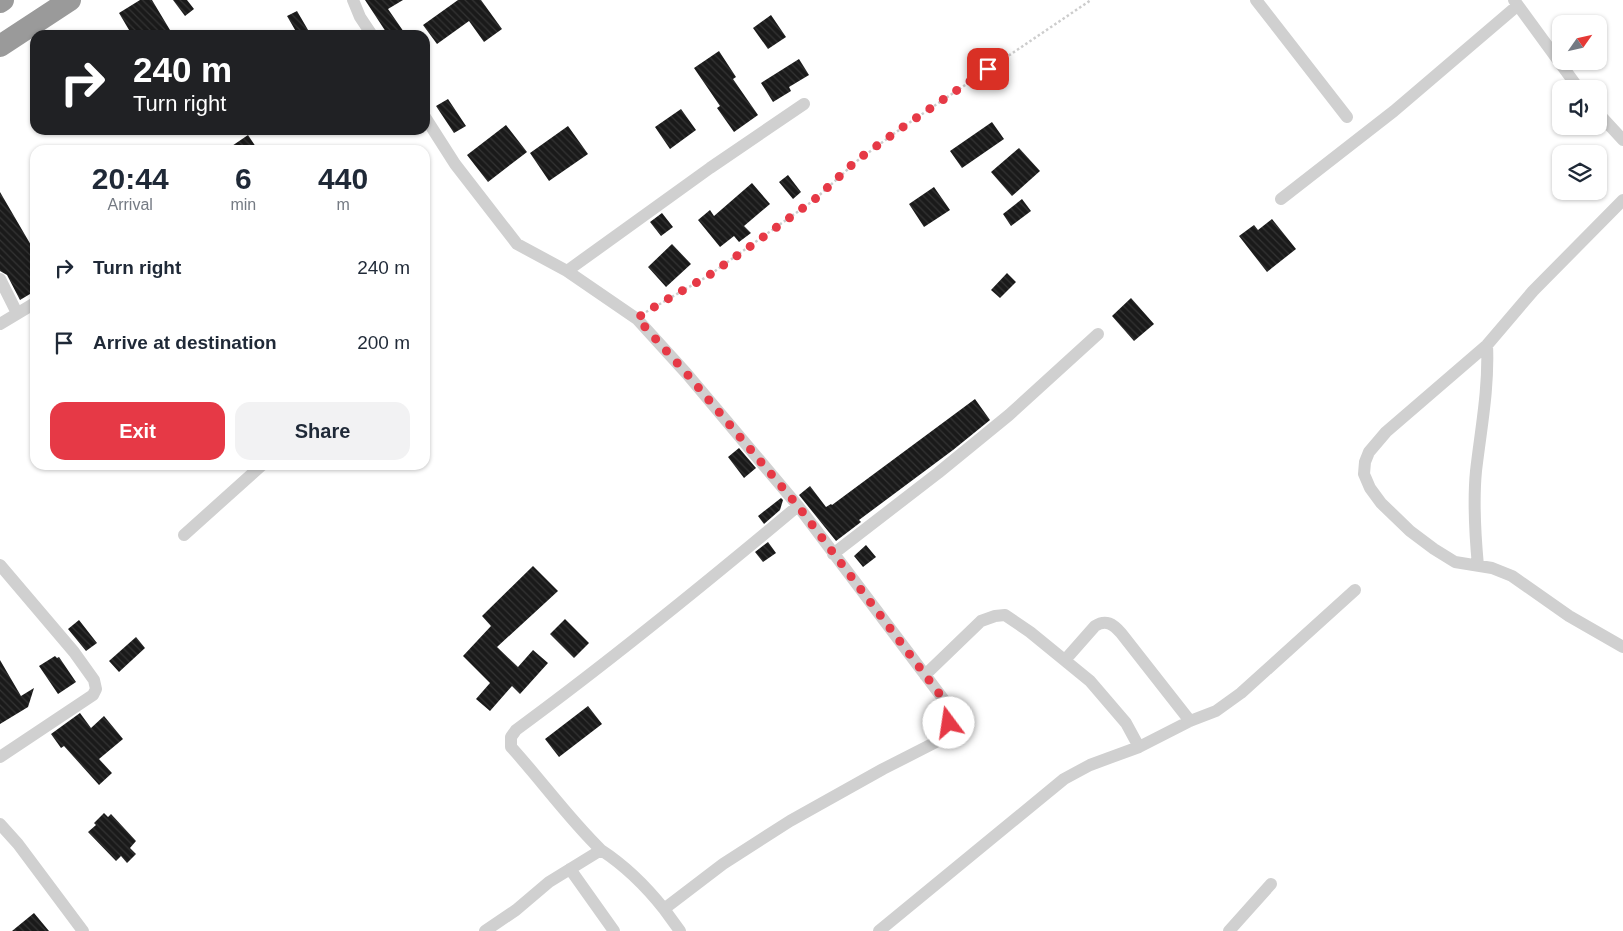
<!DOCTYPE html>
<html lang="en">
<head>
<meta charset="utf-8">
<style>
	body { margin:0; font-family:Arial,sans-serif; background:#f2f2f3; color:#1f2937; height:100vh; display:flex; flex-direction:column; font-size:19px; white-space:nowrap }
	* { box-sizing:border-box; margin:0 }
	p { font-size:16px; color:#747a83 }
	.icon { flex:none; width:28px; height:28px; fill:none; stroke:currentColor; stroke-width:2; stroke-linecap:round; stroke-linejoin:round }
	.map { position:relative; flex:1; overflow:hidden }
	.details { position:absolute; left:30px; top:145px; width:400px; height:325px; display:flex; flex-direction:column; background:#fff; border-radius:15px; box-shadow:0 1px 4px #0004 }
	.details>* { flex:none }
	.top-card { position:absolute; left:30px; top:30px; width:400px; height:105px; border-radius:15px; box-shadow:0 1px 4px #0004; background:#202124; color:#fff; overflow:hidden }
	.needle { width:32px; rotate:56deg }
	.tools { position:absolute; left:1552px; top:15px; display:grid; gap:10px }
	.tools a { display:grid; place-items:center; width:55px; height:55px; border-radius:10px; background:#fff; box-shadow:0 1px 4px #0004; font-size:25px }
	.pin { position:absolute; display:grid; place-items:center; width:42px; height:42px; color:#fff; margin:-21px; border-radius:10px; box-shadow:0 2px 8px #0006 }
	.me { position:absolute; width:55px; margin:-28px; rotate:346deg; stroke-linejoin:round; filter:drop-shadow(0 0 4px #0008) }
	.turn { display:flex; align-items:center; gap:18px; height:105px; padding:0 20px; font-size:22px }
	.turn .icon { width:65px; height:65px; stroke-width:2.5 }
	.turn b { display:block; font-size:35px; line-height:42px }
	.eta { display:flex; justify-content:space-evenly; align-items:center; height:85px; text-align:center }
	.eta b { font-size:30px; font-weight:700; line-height:35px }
	.cta { display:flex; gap:10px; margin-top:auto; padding:10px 20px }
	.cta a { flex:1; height:58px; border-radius:15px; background:#e63946; color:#fff; font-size:20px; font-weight:700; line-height:58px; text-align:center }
	.cta a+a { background:#f2f2f3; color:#1f2937 }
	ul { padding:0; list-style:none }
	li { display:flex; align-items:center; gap:15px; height:75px; padding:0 20px }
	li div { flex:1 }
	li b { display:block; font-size:19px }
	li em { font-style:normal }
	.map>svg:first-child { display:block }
	.building { fill:url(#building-back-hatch) }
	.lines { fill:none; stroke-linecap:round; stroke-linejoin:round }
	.path { stroke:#cdcdcd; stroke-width:2.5; stroke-dasharray:2.5 2.5; stroke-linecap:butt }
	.street { stroke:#d0d0d0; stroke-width:12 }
	.highway { stroke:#9a9a9a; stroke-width:22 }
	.route { stroke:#e63946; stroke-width:9; stroke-dasharray:0 16.2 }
</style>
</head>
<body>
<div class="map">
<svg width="1623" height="931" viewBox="0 0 1623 931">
	<defs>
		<pattern id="building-back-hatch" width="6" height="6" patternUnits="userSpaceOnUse" patternTransform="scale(1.25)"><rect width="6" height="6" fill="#1a1a1a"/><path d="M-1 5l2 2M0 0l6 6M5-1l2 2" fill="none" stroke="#333"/></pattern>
	</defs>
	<rect width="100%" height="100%" fill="#fff"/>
	<!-- building -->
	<path class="building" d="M140,0H152L173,35H132L119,13Z
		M173,0H187L194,9L185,16Z
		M365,0H403L388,9L406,35H388Z
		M458,0H481L502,29L484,42L469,21L437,44L423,25Z
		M297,11L311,35H298L287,16Z
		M771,15L786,37L768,49L753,28Z
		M719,51L736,77L733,79L758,115L734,132L717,108L720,106L694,68Z
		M799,59L809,75L789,87L791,91L773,102L761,83Z
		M448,99L466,126L454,133L436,106Z
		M681,109L696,130L670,149L655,127Z
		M992,122L1004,139L962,168L950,151Z
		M506,125L527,152L488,182L467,155Z
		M568,126L588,154L549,181L530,153Z
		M248,135L258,150H226Z
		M1019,148L1040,171L1012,196L991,172Z
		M788,175L801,192L793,199L779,182Z
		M752,183L770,204L744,226L751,233L739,242L734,236L720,247L698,220L710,210L714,216Z
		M934,187L950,210L924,227L909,204Z
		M0,192L35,252V291L20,300L7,275L0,271Z
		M1022,199L1031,211L1011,226L1003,214Z
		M662,213L673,227L661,236L650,222Z
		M1272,219L1296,249L1267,272L1239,236L1254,225L1258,230Z
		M672,244L691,264L666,287L648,267Z
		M1007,273L1016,282L1000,298L991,290Z
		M1131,298L1154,324L1134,341L1112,316Z
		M975,399L990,420L953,450L859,520L861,522L836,541L799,495L810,486L826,507L831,504L832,505Z
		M739,448L756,468L744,478L728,457Z
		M781,498L783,500L780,510L764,524L758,516Z
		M768,542L776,553L763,562L755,552Z
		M866,545L876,557L863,567L854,556Z
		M533,566L558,591L497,647L518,667L533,650L548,663L520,694L512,686L490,711L476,699L490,683L463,656L491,626L482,616Z
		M565,619L589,643L574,658L550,634Z
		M79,620L97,643L86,651L68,629Z
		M136,637L145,648L119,672L109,661Z
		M55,656L57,658L59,657L76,682L58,694L39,666Z
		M0,660L21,696L34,688L28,707L0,724Z
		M588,706L602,724L559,757L545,739Z
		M80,713L91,728L104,716L123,739L99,759L112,773L99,785L64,746L61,748L51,734Z
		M104,813L108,817L111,814L136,841L130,848L136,854L127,863L121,856L116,861L88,832L96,825L94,823Z
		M34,913L49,931H12Z"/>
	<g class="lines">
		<!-- path -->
		<path class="path" d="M646,312L708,276L814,200L857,161L903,127L1091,0"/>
		<!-- street -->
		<path class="street" d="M353,0L360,17L372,35
			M1256,0L1347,117
			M1514,0L1579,89
			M1599,114L1623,140
			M425,117L455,164L517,244L567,271L637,319L687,374L798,506L944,700L948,713L949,723L947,729L938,741L883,769L790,821L723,864L664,909C645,885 627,867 601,850L549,882L516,910L485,931
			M1281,199L1394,111L1517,6
			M1623,200L1533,291L1487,345L1386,432L1369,452L1365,462L1364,474L1370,488L1381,503L1410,531L1434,549L1455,562L1492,568L1512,576L1569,616L1623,647
			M567,271L710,168L804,104
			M0,279L17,313
			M0,324L35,303
			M184,535L262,465
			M833,554L938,473L1009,415L1098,334
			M0,565L74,652L94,680L96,689L93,695L0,757
			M1478,566C1475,534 1473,502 1476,471C1481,428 1489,388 1487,345
			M1065,660L1095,626C1106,619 1113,624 1121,633L1190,721
			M1139,747L1190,721L1216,711L1241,693L1355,590
			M0,824L18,844L83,931
			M601,850C568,818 542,781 511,747V737L516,730C613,659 706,583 798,506
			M570,869L614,931
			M664,909L680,931
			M879,931L1064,779L1090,765L1139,747L1126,723L1090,681L1030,632L1005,615L995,616L981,621L925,675
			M1229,931L1271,884"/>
		<!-- highway -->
		<path class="highway" d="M0,2L3,0
			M0,46L70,0"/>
	</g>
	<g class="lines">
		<!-- route -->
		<path class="route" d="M949,723L948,713L944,700L798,506L687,374L637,318L659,304L708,276L748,248L814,200L857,160L903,127L988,69"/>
	</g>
</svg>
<div class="tools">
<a><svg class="needle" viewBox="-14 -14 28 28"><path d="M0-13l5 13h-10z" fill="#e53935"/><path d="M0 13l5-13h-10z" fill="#747a83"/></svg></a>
<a><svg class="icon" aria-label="sound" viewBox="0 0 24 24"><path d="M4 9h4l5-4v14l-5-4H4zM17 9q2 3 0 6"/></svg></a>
<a><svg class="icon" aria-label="layers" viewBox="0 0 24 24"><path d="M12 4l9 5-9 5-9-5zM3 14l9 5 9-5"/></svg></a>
</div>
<div class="pin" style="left:988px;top:69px;background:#d93025"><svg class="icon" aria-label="arrive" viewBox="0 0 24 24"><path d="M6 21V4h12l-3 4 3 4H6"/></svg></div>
<svg class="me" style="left:949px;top:723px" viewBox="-20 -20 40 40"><circle r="19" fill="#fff"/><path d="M0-13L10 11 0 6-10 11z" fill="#e63946"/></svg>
<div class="top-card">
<div class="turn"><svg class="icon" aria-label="right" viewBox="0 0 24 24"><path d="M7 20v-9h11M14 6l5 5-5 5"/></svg><div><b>240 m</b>Turn right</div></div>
</div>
<section class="details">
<div class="eta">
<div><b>20:44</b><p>Arrival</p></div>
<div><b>6</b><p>min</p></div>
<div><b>440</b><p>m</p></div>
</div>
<ul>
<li><svg class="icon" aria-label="right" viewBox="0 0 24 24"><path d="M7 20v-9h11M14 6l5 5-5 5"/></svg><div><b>Turn right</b></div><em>240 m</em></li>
<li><svg class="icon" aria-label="arrive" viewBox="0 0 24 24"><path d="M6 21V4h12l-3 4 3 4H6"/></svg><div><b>Arrive at destination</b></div><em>200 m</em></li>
</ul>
<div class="cta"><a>Exit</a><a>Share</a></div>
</section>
</div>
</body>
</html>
